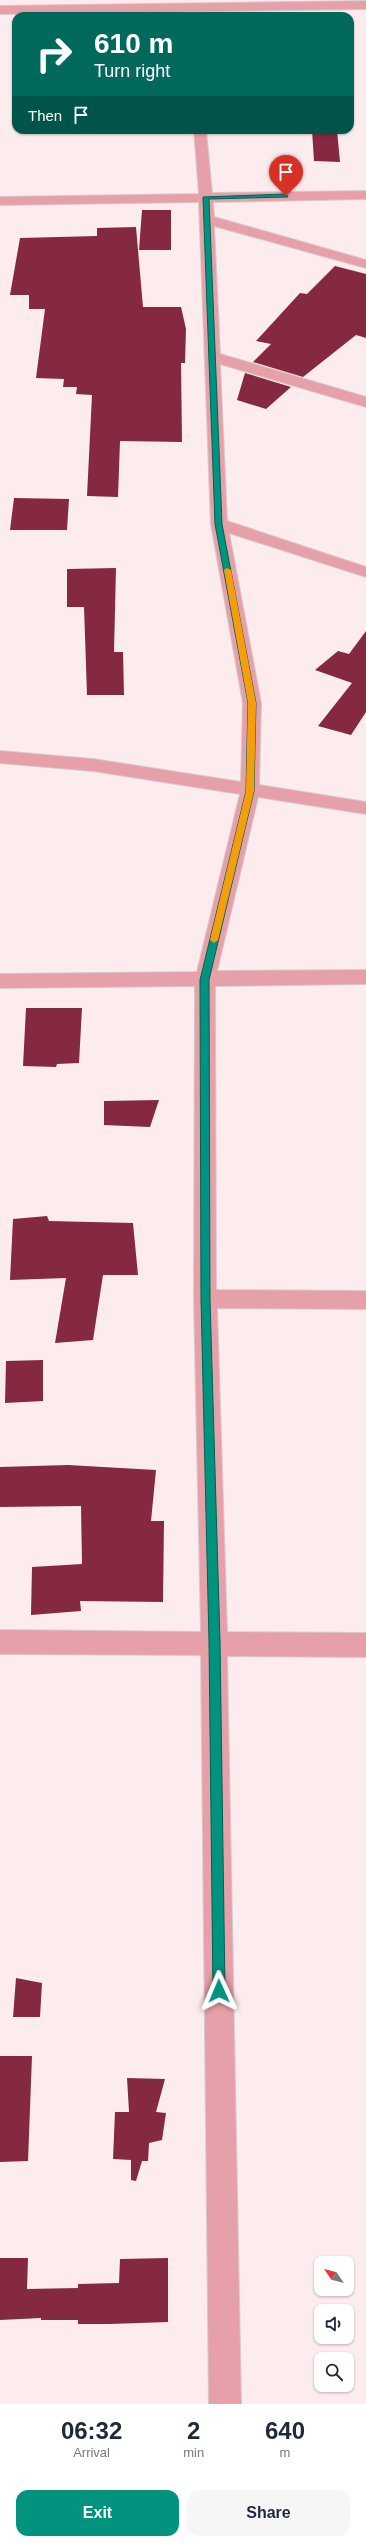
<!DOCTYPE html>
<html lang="en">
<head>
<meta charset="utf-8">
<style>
	body { margin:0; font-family:Helvetica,sans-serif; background:#f6f6f7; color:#1f2937; height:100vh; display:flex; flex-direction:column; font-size:15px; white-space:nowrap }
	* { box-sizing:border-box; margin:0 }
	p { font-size:13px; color:#747a83 }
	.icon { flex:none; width:22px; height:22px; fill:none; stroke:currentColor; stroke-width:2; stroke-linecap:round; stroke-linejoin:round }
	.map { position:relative; height:2404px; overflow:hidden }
	.sheet { display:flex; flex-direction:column; background:#fff; flex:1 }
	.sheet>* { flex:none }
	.hud { position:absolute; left:12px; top:12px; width:342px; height:122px; border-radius:12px; box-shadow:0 1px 3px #0004; background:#00695c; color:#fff; overflow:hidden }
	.needle { width:26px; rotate:305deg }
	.tools { position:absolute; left:314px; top:2256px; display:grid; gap:8px }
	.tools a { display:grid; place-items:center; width:40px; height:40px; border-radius:8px; background:#fff; box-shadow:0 1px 3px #0004; font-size:20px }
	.pin { position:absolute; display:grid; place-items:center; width:34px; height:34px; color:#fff; margin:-41px -17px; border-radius:50% 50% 50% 0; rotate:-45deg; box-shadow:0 0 4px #0007 }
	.pin .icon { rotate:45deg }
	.me { position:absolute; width:44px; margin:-22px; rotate:359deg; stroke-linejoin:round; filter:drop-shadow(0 0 3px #0008) }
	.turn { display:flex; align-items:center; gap:14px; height:84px; padding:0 16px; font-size:18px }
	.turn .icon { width:52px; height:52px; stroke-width:2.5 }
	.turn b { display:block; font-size:28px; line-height:34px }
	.then { display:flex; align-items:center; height:38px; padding:0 16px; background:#0003; gap:8px; font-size:15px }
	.eta { display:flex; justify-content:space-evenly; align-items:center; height:68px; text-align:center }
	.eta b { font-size:24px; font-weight:600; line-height:28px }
	.action { display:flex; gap:8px; margin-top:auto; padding:8px 16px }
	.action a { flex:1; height:46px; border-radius:12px; background:#02937f; color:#fff; font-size:16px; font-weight:600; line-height:46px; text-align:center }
	.action a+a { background:#f6f6f7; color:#1f2937 }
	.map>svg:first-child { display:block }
	.building { fill:#84293f }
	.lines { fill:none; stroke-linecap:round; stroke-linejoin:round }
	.minor-casing { stroke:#dacacc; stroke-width:2 }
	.minor { fill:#e5a0a9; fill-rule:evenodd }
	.route { fill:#02937f; stroke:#016053 }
	.slow { fill:#f59e0b }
</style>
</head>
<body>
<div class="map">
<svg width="366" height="2404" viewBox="0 0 366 2404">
	<rect width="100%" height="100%" fill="#fcecee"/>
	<!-- building -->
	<path class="building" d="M312,130H337L340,162L314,161Z
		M142,210H171V250H139Z
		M136,227L143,307H181L186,329L185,363H181L182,442L120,441L118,497L87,496L92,395L76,394L77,387H63L64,379L36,378L45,309H29V295H10L20,238L97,236V228Z
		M335,266L366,274V338L356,335L303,377L253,362L271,344L256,341L300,293L307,294Z
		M245,373L291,387L266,409L237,400Z
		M14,498L69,499L67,530H10Z
		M116,568L114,652H123L124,695H87L84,607H67V569Z
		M366,631V712L351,735L318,726L352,683L315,670L338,651L349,654Z
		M26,1008H82L79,1063L57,1064L56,1067L23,1066Z
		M159,1100L150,1127L104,1125V1101Z
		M47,1216L49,1221L133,1223L138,1275H103L93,1340L55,1343L66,1278L10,1280L13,1219Z
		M43,1360V1401L5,1403L6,1361Z
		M68,1465L156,1470L151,1521H164L163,1602L80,1601L81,1611L31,1615L32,1567L82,1564L81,1506L0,1507V1467Z
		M16,1978L42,1983L40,2017H13Z
		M0,2056H32L28,2161L0,2162Z
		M127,2078L165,2079L156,2112L166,2113L162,2140L149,2143L148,2161H142L136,2181L131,2180V2160L113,2159L115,2112H129Z
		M0,2258H28L27,2289L78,2288V2284L119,2283L120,2259L168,2258V2322L110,2324H78V2320H41V2318L0,2320Z"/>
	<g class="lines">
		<defs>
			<path id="minor" d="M366,1V9L0,14V6Z
				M194,130H206L212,193L366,191V199L213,202L214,217L366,260V268L214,226L220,354L366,397V407L220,364L227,521L366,567V577L229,533L261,703L259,785L366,802V814L258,797L217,971L366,970V984L215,986L216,1290L366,1291V1309L217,1308L227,1632L366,1633V1657L227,1656L241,2404H209L201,1655L0,1654V1630L201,1632L194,1299L195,986L0,988V974L197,972L240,794L93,771L0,763V751L93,759L241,782L243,703L211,524L199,202L0,205V197L199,194Z"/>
		</defs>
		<!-- minor casing -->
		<use href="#minor" class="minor-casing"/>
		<!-- minor -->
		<use href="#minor" class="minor"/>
	</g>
	<!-- route -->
	<path class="route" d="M286,194L288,197L209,199L222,524L256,703L254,791L209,980L210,1299L220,1642L225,1991L219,1997L213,1991L209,1642L201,1299L200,980L246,791L248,703L215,524L203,197Z"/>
	<!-- slow -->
	<path class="slow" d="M227,568L231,570L256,703L254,791L218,940L214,943L210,940L246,791L248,703L224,570Z"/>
</svg>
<div class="tools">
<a><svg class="needle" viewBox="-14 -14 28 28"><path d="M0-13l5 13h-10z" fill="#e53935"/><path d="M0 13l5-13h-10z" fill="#747a83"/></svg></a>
<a><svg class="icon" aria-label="sound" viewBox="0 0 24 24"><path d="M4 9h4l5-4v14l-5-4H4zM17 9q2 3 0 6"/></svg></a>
<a><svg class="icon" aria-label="search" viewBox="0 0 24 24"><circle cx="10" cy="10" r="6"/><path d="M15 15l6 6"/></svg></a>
</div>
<div class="pin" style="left:286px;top:196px;background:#d93025"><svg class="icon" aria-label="arrive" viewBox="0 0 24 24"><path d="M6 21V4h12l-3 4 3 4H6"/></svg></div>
<svg class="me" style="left:219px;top:1991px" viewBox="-20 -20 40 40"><path d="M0-17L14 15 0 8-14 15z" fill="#02937f" stroke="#fff" stroke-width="4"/></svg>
<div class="hud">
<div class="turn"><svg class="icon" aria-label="right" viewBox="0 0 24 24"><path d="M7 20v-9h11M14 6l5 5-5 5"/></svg><div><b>610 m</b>Turn right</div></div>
<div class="then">Then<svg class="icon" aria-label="arrive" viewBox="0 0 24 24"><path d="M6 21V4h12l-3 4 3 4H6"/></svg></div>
</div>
</div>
<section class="sheet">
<div class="eta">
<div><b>06:32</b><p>Arrival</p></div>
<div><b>2</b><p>min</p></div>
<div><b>640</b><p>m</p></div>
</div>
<div class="action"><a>Exit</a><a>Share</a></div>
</section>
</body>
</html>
